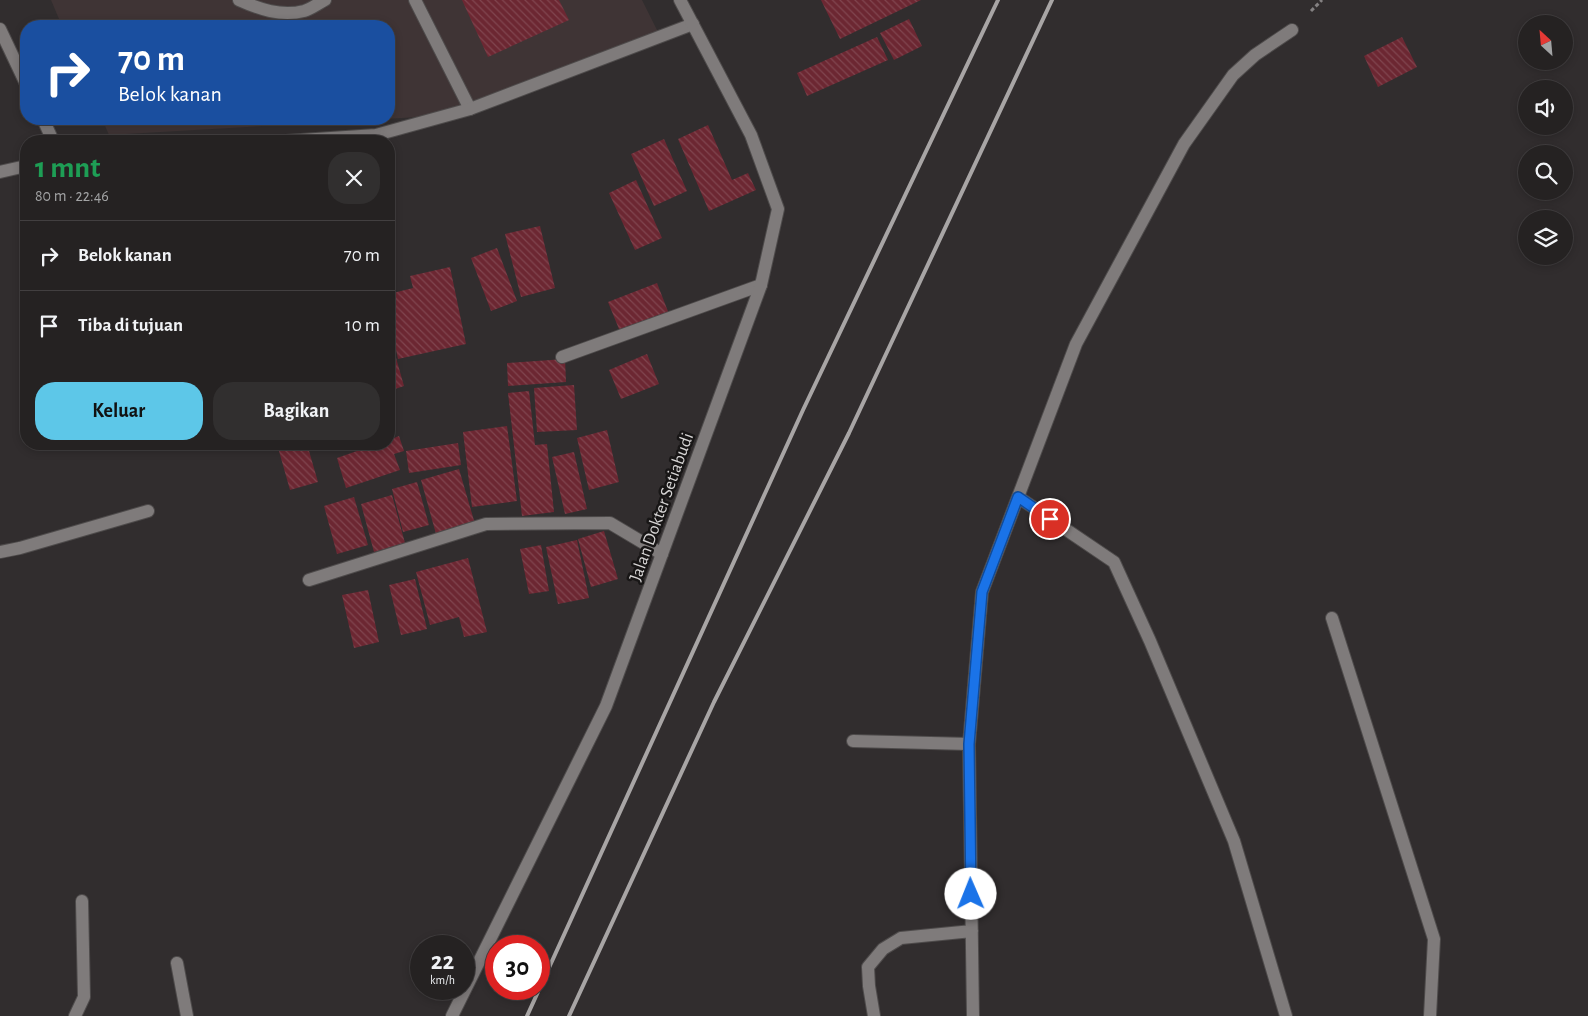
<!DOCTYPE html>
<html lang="id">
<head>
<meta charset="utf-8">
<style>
	body { margin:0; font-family:"Alegreya Sans",sans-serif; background:#312f2f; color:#f1f3f6; height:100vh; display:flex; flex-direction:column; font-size:19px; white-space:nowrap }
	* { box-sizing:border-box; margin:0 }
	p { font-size:16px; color:#a3a4a5 }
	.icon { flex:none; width:28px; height:28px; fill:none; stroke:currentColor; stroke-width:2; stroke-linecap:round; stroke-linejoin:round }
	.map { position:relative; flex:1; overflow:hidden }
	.drawer { position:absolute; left:20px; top:135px; width:375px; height:315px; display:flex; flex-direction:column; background:#252222; border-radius:20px; box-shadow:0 2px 8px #0003,0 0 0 1px #423f40 }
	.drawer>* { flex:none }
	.top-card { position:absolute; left:20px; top:20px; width:375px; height:105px; border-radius:20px; box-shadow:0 2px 8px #0003,0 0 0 1px #423f40; background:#1a4fa0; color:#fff; overflow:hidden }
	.needle { width:32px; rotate:334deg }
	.tools { position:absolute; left:1518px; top:15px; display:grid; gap:10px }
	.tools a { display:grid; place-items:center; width:55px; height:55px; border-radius:50%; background:#252222; box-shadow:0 2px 8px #0003,0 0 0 1px #423f40; font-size:25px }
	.speed { position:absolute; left:410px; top:935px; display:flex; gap:10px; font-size:25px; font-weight:700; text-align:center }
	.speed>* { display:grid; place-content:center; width:65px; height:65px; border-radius:50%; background:#252222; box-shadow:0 2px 8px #0003,0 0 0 1px #423f40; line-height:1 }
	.speed small { font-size:12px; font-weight:400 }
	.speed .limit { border:8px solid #d22; background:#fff; color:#111 }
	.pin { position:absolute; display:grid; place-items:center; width:42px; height:42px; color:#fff; margin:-21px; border:2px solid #fff; border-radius:50%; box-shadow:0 1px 5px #0007 }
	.me { position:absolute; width:55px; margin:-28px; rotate:359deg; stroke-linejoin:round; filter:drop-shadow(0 0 4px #0008) }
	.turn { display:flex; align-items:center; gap:18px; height:105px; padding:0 15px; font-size:22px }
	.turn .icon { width:65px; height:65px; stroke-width:2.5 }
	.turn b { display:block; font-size:35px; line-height:42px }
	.round { display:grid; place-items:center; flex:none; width:52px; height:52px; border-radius:20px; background:#312f2f }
	.overview { display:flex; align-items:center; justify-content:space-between; height:85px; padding:0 15px }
	h1 { font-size:30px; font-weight:600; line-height:38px; color:#1e9e55 }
	.primary-button { display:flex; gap:10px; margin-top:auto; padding:10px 15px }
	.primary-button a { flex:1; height:58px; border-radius:20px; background:#5dc7e8; color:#111; font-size:20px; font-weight:600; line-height:58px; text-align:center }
	.primary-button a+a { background:#312f2f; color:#f1f3f6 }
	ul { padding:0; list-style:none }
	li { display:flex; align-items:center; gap:15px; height:70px; padding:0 15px; border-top:1px solid #423f40 }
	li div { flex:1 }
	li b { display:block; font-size:19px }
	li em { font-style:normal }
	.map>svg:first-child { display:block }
	.built { fill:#3f3435 }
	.building { fill:url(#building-back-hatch) }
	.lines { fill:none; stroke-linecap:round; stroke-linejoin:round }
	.service-casing { stroke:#4e4b4b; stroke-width:14 }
	.minor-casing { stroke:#4e4b4b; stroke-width:14 }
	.secondary-casing { stroke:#4e4b4b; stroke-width:14 }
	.path { stroke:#848182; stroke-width:3; stroke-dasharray:4 2.5; stroke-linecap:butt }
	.service { stroke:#7f7b7b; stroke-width:12 }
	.minor { stroke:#7f7b7b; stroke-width:12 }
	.secondary { stroke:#7f7b7b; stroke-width:12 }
	.rail { stroke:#a8a5a5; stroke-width:4 }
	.route-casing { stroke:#114b97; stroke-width:12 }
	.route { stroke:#1a73e8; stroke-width:9 }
	.labels { text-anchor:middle; stroke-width:5; stroke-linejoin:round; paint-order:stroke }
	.street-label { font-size:18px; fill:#d7d5d5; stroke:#181616 }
</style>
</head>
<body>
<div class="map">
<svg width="1588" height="1016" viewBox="0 0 1588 1016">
	<defs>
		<pattern id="building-back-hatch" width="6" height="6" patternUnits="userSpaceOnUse" patternTransform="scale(1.25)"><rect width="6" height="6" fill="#6c2732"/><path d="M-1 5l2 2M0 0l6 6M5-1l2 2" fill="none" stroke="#80454f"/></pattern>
	</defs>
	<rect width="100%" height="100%" fill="#312d2e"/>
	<!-- built -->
	<path class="built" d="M51,0H642L661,38L454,115L109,135L102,119H389V26H62Z"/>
	<!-- building -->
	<path class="building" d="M462,0H559L569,20L488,57Z
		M821,0H921L840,39Z
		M909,19L922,46L894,60L880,33Z
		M877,37L888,60L807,96L797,73Z
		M1402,37L1417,67L1378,87L1364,56Z
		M708,125L732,180L748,173L756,190L709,211L678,139Z
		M664,139L687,191L654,206L631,154Z
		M636,180L662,238L635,250L609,193Z
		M540,226L555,288L521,297L505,234Z
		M497,248L517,301L491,311L471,258Z
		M450,267L466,344L398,359L389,316V294L413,288L410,276Z
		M657,283L669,314L621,334L608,302Z
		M389,333L404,386L389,391Z
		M647,354L659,384L621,399L609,370Z
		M565,359L566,382L508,386L507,363Z
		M574,385L577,430L537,432L534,388Z
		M529,391L535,445L547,444L554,512L522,516L508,393Z
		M507,426L517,501L472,507L463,432Z
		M607,430L619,482L589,490L577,438Z
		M399,436L404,451L394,454L400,470L346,488L337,458L377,444H389V440Z
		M458,443L461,465L409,473L406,451Z
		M277,444H307L318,482L290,490Z
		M574,452L587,509L565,514L552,457Z
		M459,469L475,524L436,534L421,480Z
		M417,482L429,525L403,532L392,489Z
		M392,495L405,543L374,552L361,504Z
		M354,497L368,545L337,554L324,506Z
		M604,531L618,579L591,587L578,539Z
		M577,540L589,598L558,604L546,547Z
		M541,545L549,591L529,594L520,549Z
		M468,558L487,632L464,637L459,617L430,625L416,572Z
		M415,579L427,629L401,635L389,585Z
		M368,590L379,642L354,648L342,595Z"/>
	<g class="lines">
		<defs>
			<path id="service" d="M239,0C259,9 281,17 304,11C311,9 319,3 325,0
				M415,0L470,109
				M0,29L26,84
				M43,119L53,141"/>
			<path id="minor" d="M286,141L376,135L470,109L693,24
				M0,172L26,166
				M562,357L761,285
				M1018,497L1114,562L1150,641L1234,841L1286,1016
				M0,552L20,548L148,511
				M309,580L486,524L610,523L662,554
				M1332,618L1434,939L1430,1016
				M853,741L969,744
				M177,963L187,1016
				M75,1016L84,997L82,901
				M874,1016L869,986L868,967L883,949L901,938L972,931
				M973,1016L969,744L982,592L1076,344L1184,144L1233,75L1255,55L1292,30"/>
			<path id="secondary" d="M452,1016L606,706L761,285L778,209L751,135L680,0"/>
		</defs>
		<!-- service casing -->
		<use href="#service" class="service-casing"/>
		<!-- minor casing -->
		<use href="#minor" class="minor-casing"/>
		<!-- secondary casing -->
		<use href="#secondary" class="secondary-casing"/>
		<!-- path -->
		<path class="path" d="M1311,11L1322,0"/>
		<!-- service -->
		<use href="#service" class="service"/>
		<!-- minor -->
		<use href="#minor" class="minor"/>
		<!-- secondary -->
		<use href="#secondary" class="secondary"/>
		<!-- rail -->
		<path class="rail" d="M527,1016L803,410L998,0
			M569,1016L714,702L849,433L1052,0"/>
	</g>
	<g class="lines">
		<defs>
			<path id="route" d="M971,894L969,744L982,592L1018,497L1050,519"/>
		</defs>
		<!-- route casing -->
		<use href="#route" class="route-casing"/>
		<!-- route -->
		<use href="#route" class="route"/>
	</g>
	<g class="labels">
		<!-- street labels -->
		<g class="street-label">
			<text transform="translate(661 507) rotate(-70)" y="6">Jalan Dokter Setiabudi</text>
		</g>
	</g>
</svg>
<div class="tools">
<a><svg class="needle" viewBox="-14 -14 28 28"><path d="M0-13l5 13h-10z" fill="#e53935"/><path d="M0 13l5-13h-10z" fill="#a3a4a5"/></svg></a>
<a><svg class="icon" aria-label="sound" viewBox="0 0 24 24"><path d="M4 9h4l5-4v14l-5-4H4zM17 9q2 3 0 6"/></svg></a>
<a><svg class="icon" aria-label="search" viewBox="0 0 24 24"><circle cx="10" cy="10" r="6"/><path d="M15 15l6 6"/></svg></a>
<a><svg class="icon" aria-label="layers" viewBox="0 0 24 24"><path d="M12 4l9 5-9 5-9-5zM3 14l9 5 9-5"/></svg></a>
</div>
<div class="speed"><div>22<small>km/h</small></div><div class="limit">30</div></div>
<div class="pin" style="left:1050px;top:519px;background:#d93025"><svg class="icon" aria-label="arrive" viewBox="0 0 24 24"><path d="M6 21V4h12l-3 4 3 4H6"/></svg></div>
<svg class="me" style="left:971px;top:894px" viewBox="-20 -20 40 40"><circle r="19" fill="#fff"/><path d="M0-13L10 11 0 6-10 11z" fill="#1a73e8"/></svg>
<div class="top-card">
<div class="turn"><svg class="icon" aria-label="right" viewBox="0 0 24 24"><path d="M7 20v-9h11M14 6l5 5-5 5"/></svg><div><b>70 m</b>Belok kanan</div></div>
</div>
<section class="drawer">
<div class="overview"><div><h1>1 mnt</h1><p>80 m · 22:46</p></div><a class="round"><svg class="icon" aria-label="close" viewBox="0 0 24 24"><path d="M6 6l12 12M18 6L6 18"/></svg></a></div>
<ul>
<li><svg class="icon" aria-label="right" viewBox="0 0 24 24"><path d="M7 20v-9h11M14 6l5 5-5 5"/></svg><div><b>Belok kanan</b></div><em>70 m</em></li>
<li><svg class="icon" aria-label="arrive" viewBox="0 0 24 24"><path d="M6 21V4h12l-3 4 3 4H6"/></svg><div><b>Tiba di tujuan</b></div><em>10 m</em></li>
</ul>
<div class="primary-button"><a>Keluar</a><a>Bagikan</a></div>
</section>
</div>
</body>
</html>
